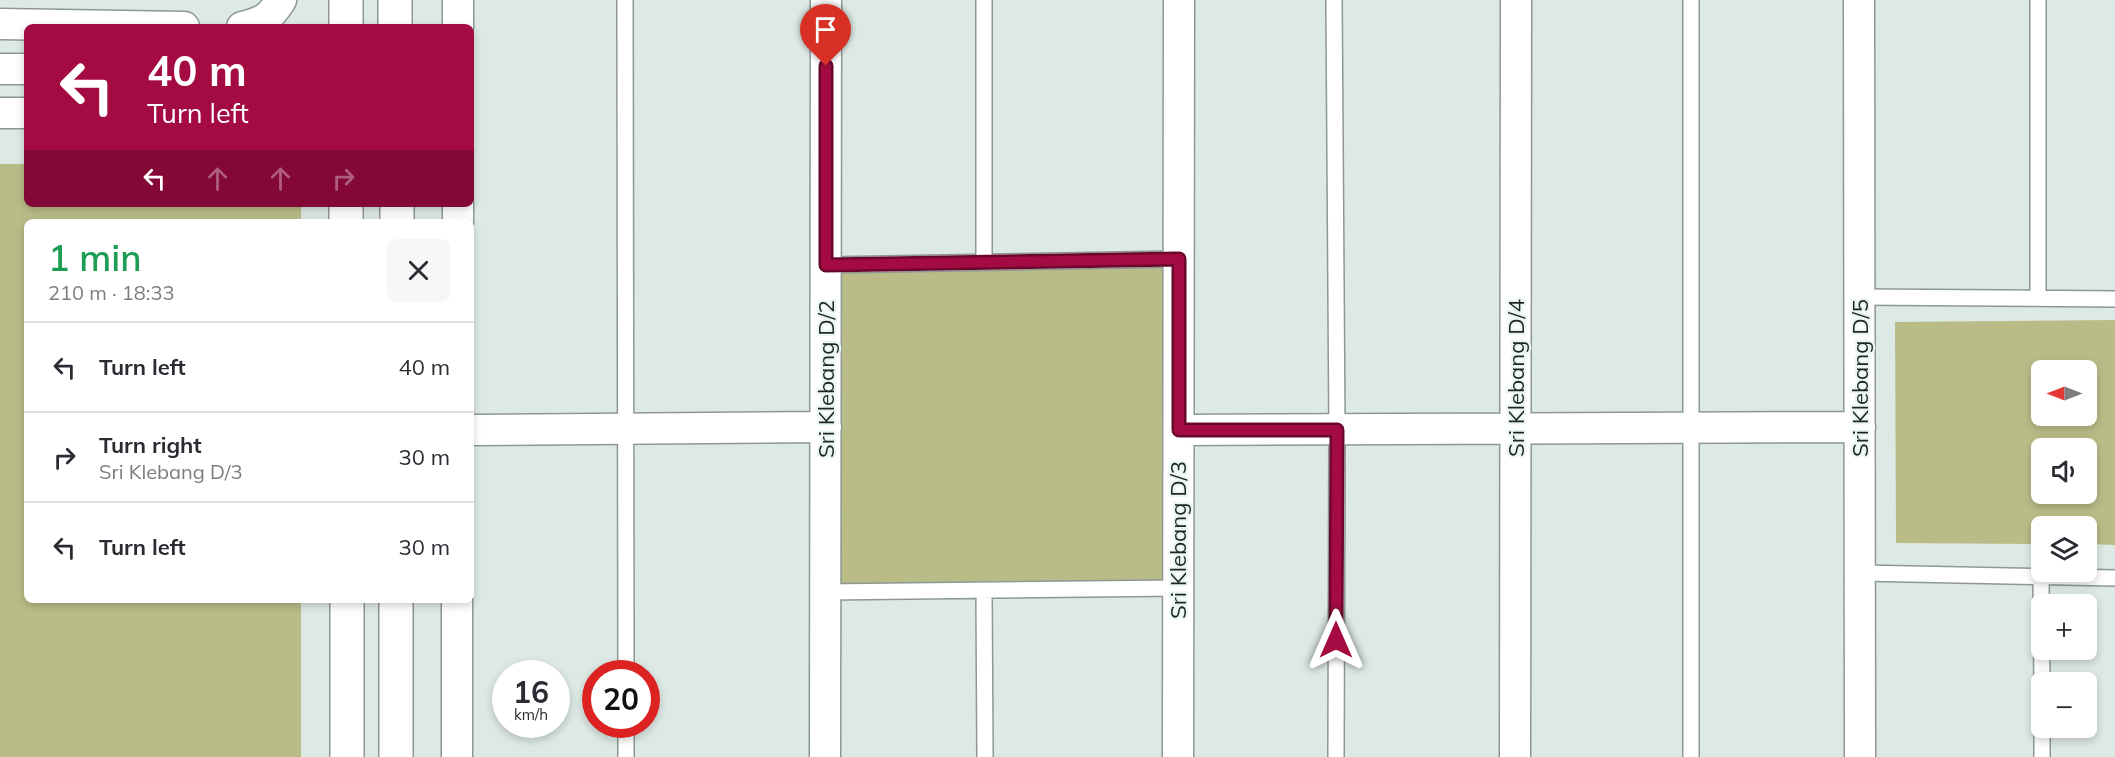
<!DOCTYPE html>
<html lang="en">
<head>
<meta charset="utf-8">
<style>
	body { margin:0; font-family:Mulish,sans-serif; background:#f7f7f7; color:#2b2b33; height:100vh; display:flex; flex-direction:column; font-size:22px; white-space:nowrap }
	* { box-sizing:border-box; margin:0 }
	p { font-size:20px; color:#7c7c81 }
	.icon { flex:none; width:33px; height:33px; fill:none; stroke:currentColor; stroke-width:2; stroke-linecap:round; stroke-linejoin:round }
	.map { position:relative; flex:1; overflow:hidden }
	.side { position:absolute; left:24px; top:219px; width:450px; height:384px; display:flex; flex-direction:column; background:#fff; border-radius:9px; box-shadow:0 3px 9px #0003 }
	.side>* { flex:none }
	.hud { position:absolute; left:24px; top:24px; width:450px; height:183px; border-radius:9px; box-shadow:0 3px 9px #0003; background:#a40b43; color:#fff; overflow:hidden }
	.needle { width:39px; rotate:270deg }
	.tools { position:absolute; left:2031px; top:360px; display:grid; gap:12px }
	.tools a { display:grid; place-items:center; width:66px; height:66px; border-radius:9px; background:#fff; box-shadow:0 3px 9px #0003; font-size:30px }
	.speed { position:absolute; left:492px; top:660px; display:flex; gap:12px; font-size:30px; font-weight:700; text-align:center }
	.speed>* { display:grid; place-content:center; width:78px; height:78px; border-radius:50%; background:#fff; box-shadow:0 3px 9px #0003; line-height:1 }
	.speed small { font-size:15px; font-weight:400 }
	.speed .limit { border:9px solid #d22; background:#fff; color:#111 }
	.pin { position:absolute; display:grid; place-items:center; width:51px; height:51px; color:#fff; margin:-62px -26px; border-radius:50% 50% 50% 0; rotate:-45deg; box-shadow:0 0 6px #0007 }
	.pin .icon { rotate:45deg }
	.me { position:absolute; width:66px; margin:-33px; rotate:0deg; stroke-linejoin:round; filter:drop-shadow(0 0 4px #0008) }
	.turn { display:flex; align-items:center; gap:21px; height:126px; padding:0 24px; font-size:27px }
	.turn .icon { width:78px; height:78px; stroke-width:2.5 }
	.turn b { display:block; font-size:42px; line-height:51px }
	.lanes { display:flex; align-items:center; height:57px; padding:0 24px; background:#0003; justify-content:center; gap:30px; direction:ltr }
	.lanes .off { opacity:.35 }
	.round { display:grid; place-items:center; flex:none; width:63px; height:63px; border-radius:9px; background:#f7f7f7 }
	.summary { display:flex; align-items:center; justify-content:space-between; height:102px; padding:0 24px }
	h1 { font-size:36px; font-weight:600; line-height:45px; color:#1e9e55 }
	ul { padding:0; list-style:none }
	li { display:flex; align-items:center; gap:18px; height:90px; padding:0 24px; border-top:2px solid #e1e1e2 }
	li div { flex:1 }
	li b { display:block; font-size:22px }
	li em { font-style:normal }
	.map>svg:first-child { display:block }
	.green { fill:#babc88; fill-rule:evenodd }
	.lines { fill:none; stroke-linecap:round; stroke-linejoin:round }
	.lane-casing { stroke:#8d9895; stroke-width:18 }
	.street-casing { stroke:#8d9895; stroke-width:33 }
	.secondary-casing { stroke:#8d9895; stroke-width:36 }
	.lane { stroke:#fff; stroke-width:15 }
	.street { stroke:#fff; stroke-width:30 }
	.secondary { stroke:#fff; stroke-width:33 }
	.route-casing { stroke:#6b072c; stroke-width:15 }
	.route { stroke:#a40b43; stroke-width:10 }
	.labels { text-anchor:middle; stroke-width:4.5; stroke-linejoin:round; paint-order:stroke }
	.street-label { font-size:22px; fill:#1f2422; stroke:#eaf6f2 }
</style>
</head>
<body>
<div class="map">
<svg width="2115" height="757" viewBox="0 0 2115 757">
	<rect width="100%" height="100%" fill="#dde9e5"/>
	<!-- green -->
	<path class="green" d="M0,164H27V204H301V222H27V600H301V757H0Z
		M1179,259V588L825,592L826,265Z
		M2115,320V545L2087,544L2086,526H2042L2041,544L1896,543L1895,322ZM2042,370H2086V416H2042ZM2042,448H2086V494H2042Z"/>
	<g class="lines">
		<defs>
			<path id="lane" d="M625,0L626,674
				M984,0V262
				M1334,0L1337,430L1336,757
				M2038,0V298
				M826,265L1179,259
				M1859,297L2115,299
				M1860,573L2115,578
				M2041,577L2042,688
				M984,590L985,757
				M825,592L1179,588
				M626,724V757
				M2042,728V757
				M1691,757V0"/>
			<path id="street" d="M1859,0L1860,757
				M0,24L184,27
				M242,27C263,22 270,18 281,0
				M458,27V0
				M0,69H27
				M0,113H27
				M458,222V204
				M471,430L826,427
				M1179,430L1860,427
				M457,757V600
				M825,757L826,0
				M1178,757L1179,0
				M1515,757L1516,0"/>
			<path id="secondary" d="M346,27V0
				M395,27V0
				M346,204V222
				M397,222V204
				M347,600V757
				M396,757V600"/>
		</defs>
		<!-- lane casing -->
		<use href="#lane" class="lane-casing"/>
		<!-- street casing -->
		<use href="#street" class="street-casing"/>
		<!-- secondary casing -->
		<use href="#secondary" class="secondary-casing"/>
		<!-- lane -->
		<use href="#lane" class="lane"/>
		<!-- street -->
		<use href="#street" class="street"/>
		<!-- secondary -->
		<use href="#secondary" class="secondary"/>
	</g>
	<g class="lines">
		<defs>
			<path id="route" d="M826,66V265L1179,259V430H1337L1336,640"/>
		</defs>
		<!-- route casing -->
		<use href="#route" class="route-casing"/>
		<!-- route -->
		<use href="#route" class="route"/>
	</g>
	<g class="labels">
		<!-- street labels -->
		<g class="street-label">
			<text transform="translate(1516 378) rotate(-90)" y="8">Sri Klebang D/4</text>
			<text transform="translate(1860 378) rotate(-90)" y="8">Sri Klebang D/5</text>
			<text transform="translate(826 379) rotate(-90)" y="8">Sri Klebang D/2</text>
			<text transform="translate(1178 540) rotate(-90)" y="8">Sri Klebang D/3</text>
		</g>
	</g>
</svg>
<div class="tools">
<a><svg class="needle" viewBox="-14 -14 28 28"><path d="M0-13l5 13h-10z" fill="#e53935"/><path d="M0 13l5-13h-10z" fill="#7c7c81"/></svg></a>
<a><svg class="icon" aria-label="sound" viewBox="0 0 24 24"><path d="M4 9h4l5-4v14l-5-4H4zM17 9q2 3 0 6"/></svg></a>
<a><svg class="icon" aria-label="layers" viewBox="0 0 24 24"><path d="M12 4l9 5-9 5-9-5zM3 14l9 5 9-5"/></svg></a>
<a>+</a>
<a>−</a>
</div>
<div class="speed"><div>16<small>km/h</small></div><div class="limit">20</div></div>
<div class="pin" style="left:826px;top:66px;background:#d93025"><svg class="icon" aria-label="arrive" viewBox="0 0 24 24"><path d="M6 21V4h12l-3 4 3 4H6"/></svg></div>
<svg class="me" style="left:1336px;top:640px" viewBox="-20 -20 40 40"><path d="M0-17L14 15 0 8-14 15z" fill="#a40b43" stroke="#fff" stroke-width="4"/></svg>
<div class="hud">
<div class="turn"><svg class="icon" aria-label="left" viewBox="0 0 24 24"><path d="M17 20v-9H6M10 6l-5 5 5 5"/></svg><div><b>40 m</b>Turn left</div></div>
<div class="lanes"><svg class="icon" aria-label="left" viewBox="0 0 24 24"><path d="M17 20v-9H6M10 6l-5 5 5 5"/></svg><svg class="icon off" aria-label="ahead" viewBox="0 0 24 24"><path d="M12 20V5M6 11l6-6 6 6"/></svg><svg class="icon off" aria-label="ahead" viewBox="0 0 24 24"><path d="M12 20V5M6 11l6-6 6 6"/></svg><svg class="icon off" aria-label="right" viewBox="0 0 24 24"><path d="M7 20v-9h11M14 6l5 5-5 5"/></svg></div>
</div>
<section class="side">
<div class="summary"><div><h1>1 min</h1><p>210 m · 18:33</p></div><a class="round"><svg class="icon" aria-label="close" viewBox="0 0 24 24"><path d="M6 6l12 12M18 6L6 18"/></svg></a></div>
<ul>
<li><svg class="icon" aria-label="left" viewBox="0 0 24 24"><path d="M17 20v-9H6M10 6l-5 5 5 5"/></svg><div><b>Turn left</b></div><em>40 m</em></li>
<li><svg class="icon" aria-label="right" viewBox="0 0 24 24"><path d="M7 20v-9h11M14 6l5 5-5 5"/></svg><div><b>Turn right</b><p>Sri Klebang D/3</p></div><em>30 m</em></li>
<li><svg class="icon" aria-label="left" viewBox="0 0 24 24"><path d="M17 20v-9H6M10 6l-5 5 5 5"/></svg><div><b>Turn left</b></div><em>30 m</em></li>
</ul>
</section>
</div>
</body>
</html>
